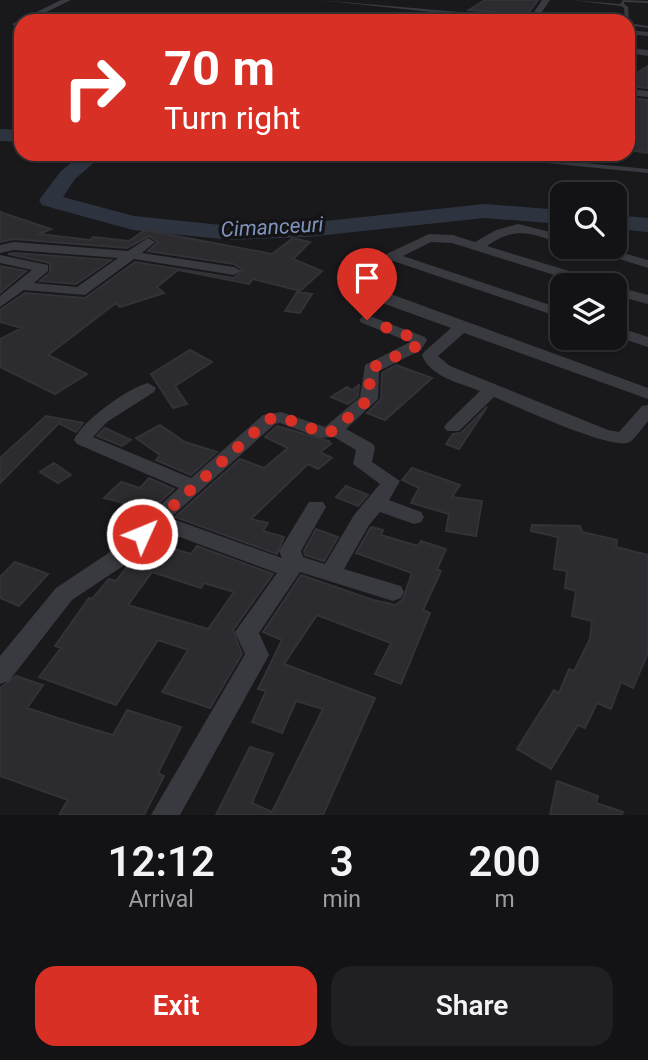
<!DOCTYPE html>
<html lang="en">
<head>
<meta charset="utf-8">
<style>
	body { margin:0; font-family:Roboto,sans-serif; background:#202022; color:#f1f3f6; height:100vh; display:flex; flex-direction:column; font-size:26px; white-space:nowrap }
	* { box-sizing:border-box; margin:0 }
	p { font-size:23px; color:#9d9ea0 }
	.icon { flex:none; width:38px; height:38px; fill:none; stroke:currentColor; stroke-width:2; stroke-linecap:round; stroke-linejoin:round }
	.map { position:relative; height:815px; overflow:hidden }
	.panel { display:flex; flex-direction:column; background:#131214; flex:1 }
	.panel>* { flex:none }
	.hud { position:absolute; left:14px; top:14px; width:621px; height:147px; border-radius:21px; box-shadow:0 2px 5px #0004,0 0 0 2px #323234; background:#d93025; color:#fff; overflow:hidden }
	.tools { position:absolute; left:550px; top:182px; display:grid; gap:14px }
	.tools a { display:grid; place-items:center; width:77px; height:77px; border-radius:14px; background:#131214; box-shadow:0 2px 5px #0004,0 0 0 2px #323234; font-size:35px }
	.pin { position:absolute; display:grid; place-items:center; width:60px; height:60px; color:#fff; margin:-72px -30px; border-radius:50% 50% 50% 0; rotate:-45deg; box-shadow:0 0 7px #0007 }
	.pin .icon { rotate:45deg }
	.me { position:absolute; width:77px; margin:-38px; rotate:46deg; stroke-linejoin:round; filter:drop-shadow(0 0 5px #0008) }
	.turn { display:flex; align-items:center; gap:24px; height:147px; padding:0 35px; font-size:32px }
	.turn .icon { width:91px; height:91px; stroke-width:2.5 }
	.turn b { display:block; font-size:49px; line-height:60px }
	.eta { display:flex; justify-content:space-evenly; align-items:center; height:119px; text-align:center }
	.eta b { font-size:42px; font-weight:600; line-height:49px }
	.cta { display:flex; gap:14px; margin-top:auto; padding:14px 35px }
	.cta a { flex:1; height:80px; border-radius:21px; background:#d93025; color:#fff; font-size:28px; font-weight:600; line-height:80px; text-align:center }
	.cta a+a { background:#202022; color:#f1f3f6 }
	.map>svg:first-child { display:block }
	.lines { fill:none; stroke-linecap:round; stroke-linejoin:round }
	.river { fill:#2d3440; fill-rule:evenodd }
	.building { fill:#2c2b2f; stroke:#333237; stroke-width:2; fill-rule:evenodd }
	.path { stroke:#3f4047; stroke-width:2; stroke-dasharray:2 2.5; stroke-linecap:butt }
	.service { fill:#393940; fill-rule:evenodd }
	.minor { fill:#393940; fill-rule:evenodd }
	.route { stroke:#d93025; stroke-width:12; stroke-dasharray:0 21.6 }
	.labels { text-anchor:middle; stroke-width:7; stroke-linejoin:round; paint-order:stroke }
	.far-water-label { font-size:21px; font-style:italic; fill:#7e93b9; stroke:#141316 }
</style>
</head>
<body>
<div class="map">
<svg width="648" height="815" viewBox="0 0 648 815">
	<rect width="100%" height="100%" fill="#19181b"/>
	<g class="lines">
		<!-- river -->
		<path class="river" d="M0,129L21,130V142L0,141Z
			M82,154H104L75,179L63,197L134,216L231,226L307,223L484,204L562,210V224L484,218L307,237L231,240L133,230L42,205L39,200L61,171Z
			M614,215L648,218V232L614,229Z"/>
	</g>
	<!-- building -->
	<path class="building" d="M485,0H538L527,15L469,10Z
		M648,66V88L628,86V79Z
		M628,98L648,100V153L628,150Z
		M0,212L51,229L39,234L90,240L93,237L129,241L145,230L272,254L293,238L310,242L293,259L322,271L300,291L253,279L249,284L178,270L157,287L164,293L120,307L116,303L48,355L87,374L55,394L0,367V339L22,328L0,322V310L25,293L85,298L135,262L234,278L243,270L234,264L148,251L158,242L149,236L127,248L14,239L0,242Z
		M14,253L111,260L76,284L40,281L50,273V263L8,254Z
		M0,266L26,271L0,293Z
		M297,292L312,294L300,313L285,311Z
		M190,350L212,362L175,386L187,404L173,408L151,374Z
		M396,365L432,378L385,420L367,413L381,399L382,373Z
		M359,385L358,396L348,404L331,397L347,387L352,390Z
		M487,407L459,449L446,444L453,434L461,433Z
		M46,416L83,423L76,432L60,424L61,421L0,483V458Z
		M160,425L185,442L217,452L191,475L156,460L160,455L136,438Z
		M277,426L329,441L331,444L320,452L332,458L318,469L308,464L251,519L268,523L263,531L284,537L277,554L175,517L240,459L264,468L288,448L265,437Z
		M105,428L131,440L122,446L97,436Z
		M54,463L71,475L58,483L40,472Z
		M412,468L460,485L452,497L482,501L476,536L446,531L449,514L411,503L419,488L402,480Z
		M149,478L174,489L151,510L104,498L121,482L140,488Z
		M346,486L368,495L358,506L336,497Z
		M532,525L580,526L582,532L617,540L616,547L648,555V653L633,688L621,682L611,709L597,703L585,728L578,725L551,769L517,749L554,690L559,693L569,669L574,671L590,639L592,621L572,616L576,591L565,588L567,571L554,569L558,537L531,531Z
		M371,527L383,530L381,535L418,546L421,541L446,549L437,569L441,571L423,610L430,613L401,684L375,674L391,643L317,615L284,664L375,698L323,815H216L250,747L273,754L252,803L272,812L323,709L296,701L282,733L252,722L266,691L258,689L282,640L263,632L301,575L373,600L396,605L403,599L412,573L356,553Z
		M316,529L338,537L324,561L305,555L304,551Z
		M155,543L191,554L197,546L273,574L233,630L242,654L210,708L162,692L188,650L158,640L116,705L39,677L61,648L55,646L89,598L92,599L109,579L116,581L129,564L138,566ZM152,572L201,588L204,583L234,592L208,629L128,605Z
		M15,562L48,574L19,606L0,598V577Z
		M16,676L43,685L27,708L79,725L113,735L127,710L181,727L158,773L164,776L144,815H59L68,800L0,776V688Z
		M557,781L598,796L596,803L623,812L622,815H550Z"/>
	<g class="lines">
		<!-- path -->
		<path class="path" d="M61,15L125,21"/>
		<!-- service -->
		<path class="service" d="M571,0L620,4L623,0L648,1V3L624,2V4L628,7L629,21L628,22L625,21L624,8L621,6Z
			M628,23L648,26V28L628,25Z
			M473,154H493L648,169V173L476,156Z"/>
		<!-- minor -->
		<path class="minor" d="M61,0H71L28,21H21V31L12,24Z
			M319,0L530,18L542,0H550L537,19L541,21H514Z
			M628,30L648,32V36L628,34Z
			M628,48L648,50V56L628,53Z
			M628,89L648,91V97L628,95Z
			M518,224L562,235V243C529,234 518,225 487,246L605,282L607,285H586L452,243L431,242L403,256L562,309V318L393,261L355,281L648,388V399L464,333L438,356L450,366L608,430L619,432L642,406L648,405V421C643,427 636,437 630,442C614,452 514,405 494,397L459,431H447L444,427L447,423L480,391C460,383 430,377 422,355L424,352L451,328L352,292L341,283L344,274L429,234L453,235L475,242L496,230Z
			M148,238L155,242L142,253L234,267L241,271L234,275L134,259L85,295L24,290L0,307V296L32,270L0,263V255L48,265V271L34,283L77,287L118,258L14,250L0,253V245L14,242L128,251Z
			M581,247H602L648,260V268Z
			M614,286L648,295V304L614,295Z
			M367,315L425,337L427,340L421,350L379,371L378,399L346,429L373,444L375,448L372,462L400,481L389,500L421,512L424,517L421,522L414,524L380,512L369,525L344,569L401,586L404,592L401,598L393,601L300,572L259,633L269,655L180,815H151L245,654L235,632L277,573L158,529L123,566L72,600L9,681L0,684V656L56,588L107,554L179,488L77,444L74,440C82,421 128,388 148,383L156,388L154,392L107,422L93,437L191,478L263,415L281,412L325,427L360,397L365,365L410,342L362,323L359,320L362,317ZM280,423L320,438L334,437L356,450L353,464L380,484L354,515L325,564L303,557L301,551L326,507L323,502H309L279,551L282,558L170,518L275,424Z
			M614,326L648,337V347L614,336Z"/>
	</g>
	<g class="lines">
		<!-- route -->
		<path class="route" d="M142,534L269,419L281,417L326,434L334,430L369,399L370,369L415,347L419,340L367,320"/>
	</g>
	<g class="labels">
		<!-- far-water labels -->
		<g class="far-water-label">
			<text transform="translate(272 227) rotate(-3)" y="7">Cimanceuri</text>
		</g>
	</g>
</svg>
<div class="tools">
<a><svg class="icon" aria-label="search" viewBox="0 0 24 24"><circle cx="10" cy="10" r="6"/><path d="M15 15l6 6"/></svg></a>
<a><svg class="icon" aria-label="layers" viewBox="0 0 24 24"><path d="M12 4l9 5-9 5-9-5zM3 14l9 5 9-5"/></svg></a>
</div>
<div class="pin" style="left:367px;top:320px;background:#d93025"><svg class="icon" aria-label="arrive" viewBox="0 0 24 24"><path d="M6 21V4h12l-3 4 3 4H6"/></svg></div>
<svg class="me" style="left:142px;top:534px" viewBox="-20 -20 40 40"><circle r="17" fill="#d93025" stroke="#fff" stroke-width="3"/><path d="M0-11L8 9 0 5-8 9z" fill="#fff"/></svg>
<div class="hud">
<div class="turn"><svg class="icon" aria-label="right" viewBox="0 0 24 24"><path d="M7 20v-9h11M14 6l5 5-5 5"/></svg><div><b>70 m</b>Turn right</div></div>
</div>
</div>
<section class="panel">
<div class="eta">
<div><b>12:12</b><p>Arrival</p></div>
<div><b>3</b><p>min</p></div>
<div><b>200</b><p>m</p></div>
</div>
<div class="cta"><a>Exit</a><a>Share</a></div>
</section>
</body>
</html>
